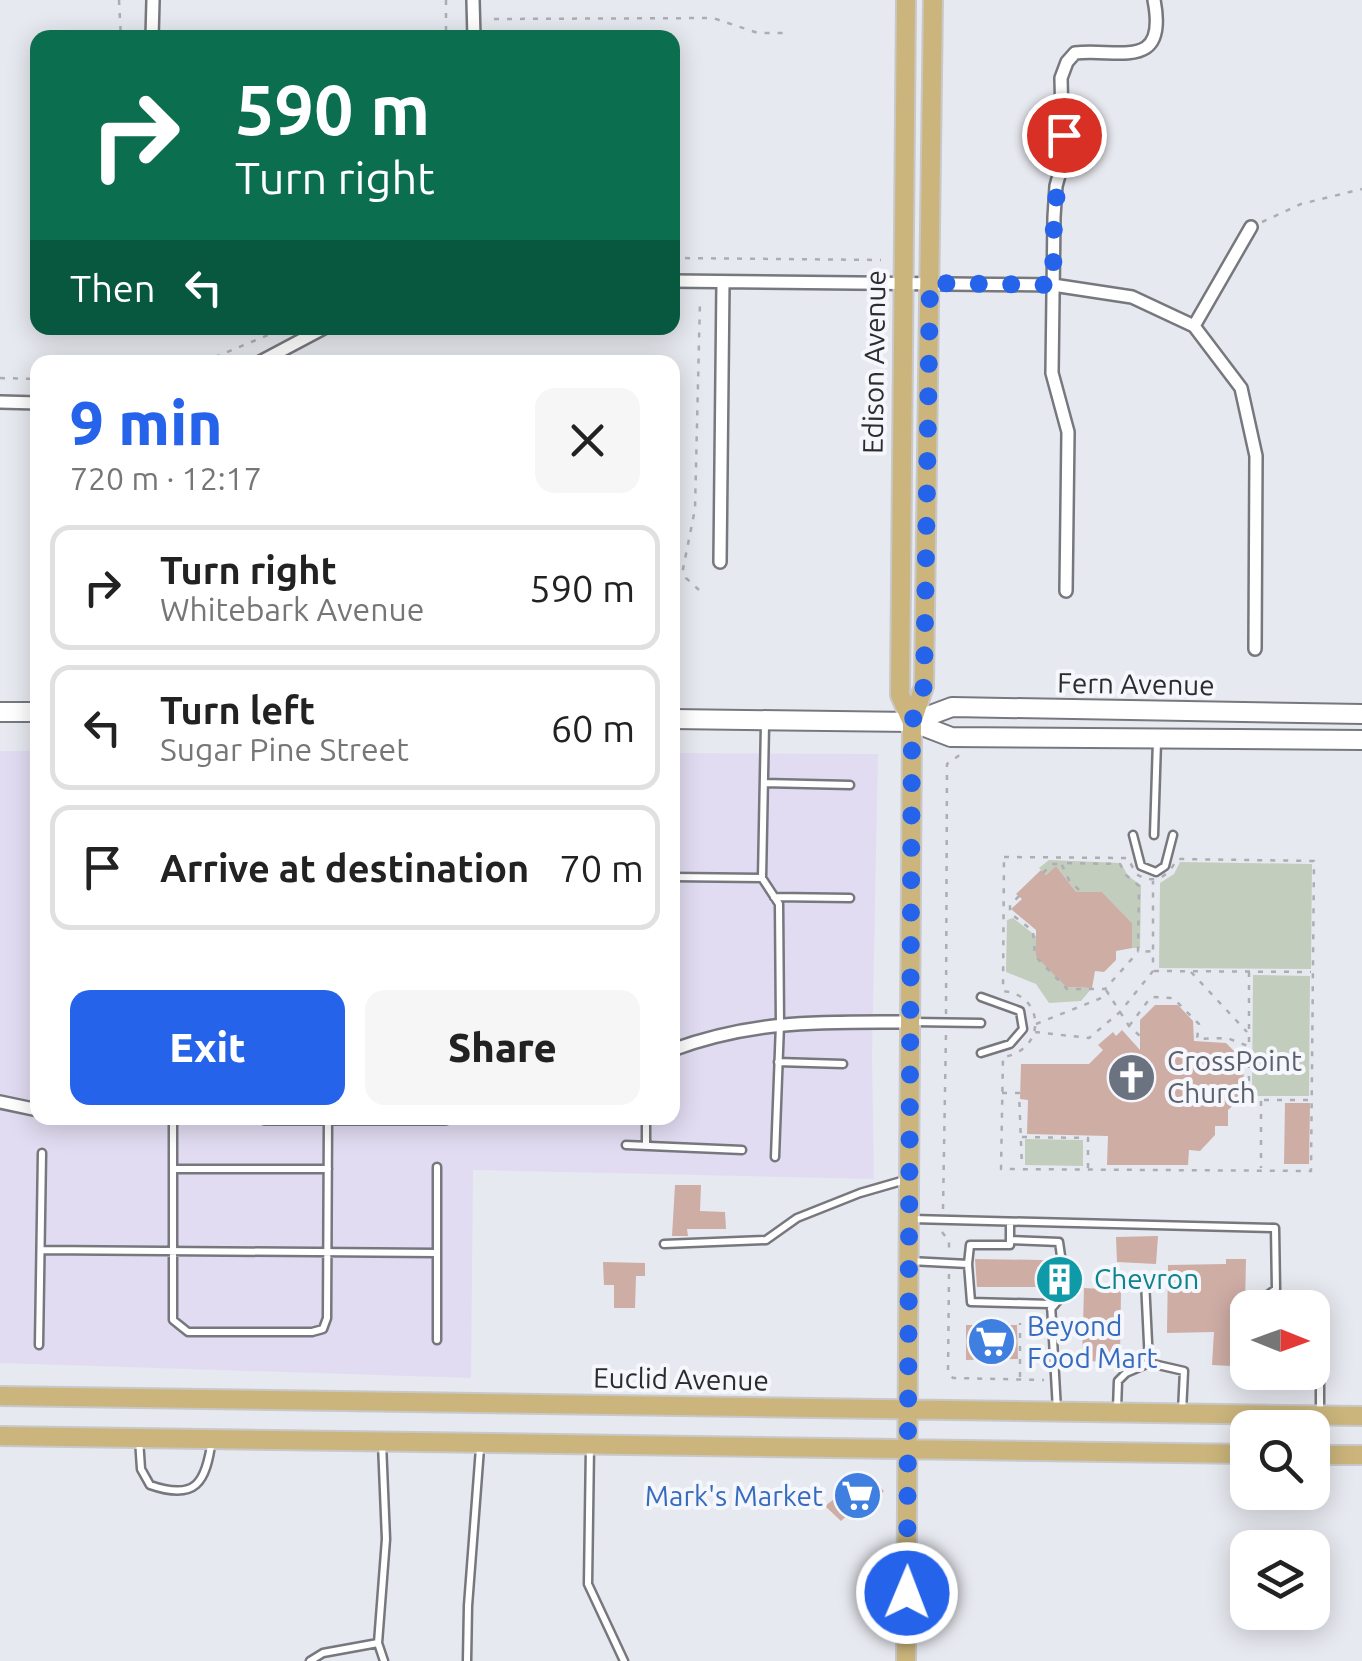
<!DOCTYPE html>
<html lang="en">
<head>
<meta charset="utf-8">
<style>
	body { margin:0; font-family:Ubuntu,sans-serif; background:#f6f6f6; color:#222; height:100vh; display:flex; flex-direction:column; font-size:38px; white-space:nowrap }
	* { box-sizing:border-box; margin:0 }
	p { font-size:32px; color:#767676 }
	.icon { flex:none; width:55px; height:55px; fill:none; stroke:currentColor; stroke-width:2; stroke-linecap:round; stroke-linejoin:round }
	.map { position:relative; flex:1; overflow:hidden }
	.panel { position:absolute; left:30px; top:355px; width:650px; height:770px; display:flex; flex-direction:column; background:#fff; border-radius:20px; box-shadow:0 5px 25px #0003 }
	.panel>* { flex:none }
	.top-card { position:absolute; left:30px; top:30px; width:650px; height:305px; border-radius:20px; box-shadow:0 5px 25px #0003; background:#0b6e4f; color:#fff; overflow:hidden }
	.needle { width:65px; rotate:91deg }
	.tools { position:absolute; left:1230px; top:1290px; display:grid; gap:20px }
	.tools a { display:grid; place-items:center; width:100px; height:100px; border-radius:20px; background:#fff; box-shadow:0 5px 25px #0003; font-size:50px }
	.pin { position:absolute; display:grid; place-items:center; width:85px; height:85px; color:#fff; margin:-42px; border:5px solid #fff; border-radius:50%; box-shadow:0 2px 10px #0007 }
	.me { position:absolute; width:110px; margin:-55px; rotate:1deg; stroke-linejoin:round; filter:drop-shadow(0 0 8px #0008) }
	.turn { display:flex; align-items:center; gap:35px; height:210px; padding:0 40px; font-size:45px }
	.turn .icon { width:130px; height:130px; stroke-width:2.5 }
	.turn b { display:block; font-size:70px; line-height:85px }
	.then { display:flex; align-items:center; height:95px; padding:0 40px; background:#0003; gap:20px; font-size:38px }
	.round { display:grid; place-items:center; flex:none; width:105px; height:105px; border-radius:20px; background:#f6f6f6 }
	.headline { display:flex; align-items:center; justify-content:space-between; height:170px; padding:0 40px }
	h1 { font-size:60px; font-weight:800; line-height:75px; color:#2563eb }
	.action { display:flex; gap:20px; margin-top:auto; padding:20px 40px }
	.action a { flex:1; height:115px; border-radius:20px; background:#2563eb; color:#fff; font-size:40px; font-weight:800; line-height:115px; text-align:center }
	.action a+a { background:#f6f6f6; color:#222 }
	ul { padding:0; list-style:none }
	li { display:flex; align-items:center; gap:30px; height:125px; margin:0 20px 15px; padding:0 20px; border:5px solid #e0e0e0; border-radius:20px }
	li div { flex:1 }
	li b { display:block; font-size:38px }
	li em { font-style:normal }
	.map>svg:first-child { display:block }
	.industrial { fill:#e2dcf2 }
	.green { fill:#c2cdbe }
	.building { fill:#ceada5 }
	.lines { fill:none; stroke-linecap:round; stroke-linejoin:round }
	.lane-casing { stroke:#76787e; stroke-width:11 }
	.street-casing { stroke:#76787e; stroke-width:16 }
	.secondary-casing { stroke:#76787e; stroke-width:22 }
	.primary-casing { stroke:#c8c8c9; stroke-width:22 }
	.path { stroke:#adaeb4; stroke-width:2.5; stroke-dasharray:5 8; stroke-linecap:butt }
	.lane { stroke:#fff; stroke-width:6 }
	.street { stroke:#fff; stroke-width:11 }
	.secondary { stroke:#fff; stroke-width:18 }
	.primary { stroke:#cbb57c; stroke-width:18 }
	.route { stroke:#2563eb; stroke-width:18; stroke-dasharray:0 32.4 }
	.labels { text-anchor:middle; stroke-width:8; stroke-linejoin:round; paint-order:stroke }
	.street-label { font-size:28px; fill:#2b2c2e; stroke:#f5f7fd }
	.worship-label { font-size:28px; fill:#5b616d; stroke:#f5f7fd; text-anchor:start }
	.culture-label { font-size:28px; fill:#0d838f; stroke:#f5f7fd; text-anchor:start }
	.shop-label { font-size:28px; fill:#366cbe; stroke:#f5f7fd; text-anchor:start }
</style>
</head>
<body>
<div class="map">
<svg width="1362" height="1661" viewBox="0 0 1362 1661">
	<rect width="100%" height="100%" fill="#e7e9f0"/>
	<!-- industrial -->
	<path class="industrial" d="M0,751H37L38,1118H672L673,753L878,754L872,1058L874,1179L473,1170L471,1378L0,1363Z"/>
	<!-- green -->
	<path class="green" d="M1049,860L1121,863L1128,876L1141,885L1140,948H1132V923L1102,892H1076L1056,866L1046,875L1039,868Z
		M1180,862L1312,864L1311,969L1159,968L1160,883L1174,874Z
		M1013,918L1036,936L1037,956L1066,987L1092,988L1081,1001L1049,1003L1036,984L1006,972L1007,920Z
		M1253,975L1310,976L1309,1096H1252Z
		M1025,1139L1083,1140V1166L1025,1165Z"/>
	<!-- building -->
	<path class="building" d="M1056,866L1076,892H1102L1132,923V948L1116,951V960L1104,972L1095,971L1092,988L1066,987L1036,956V930L1011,909L1022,899L1016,894L1041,870L1046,875Z
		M1155,1005H1178L1193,1021L1194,1041L1226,1043L1244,1061L1243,1096L1228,1110V1126H1215V1135L1200,1151L1189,1150L1188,1165H1107L1108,1136L1027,1134L1028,1100L1020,1099L1021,1064H1089L1103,1050L1098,1045L1113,1032L1116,1036L1122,1030L1140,1050V1020Z
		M1285,1103H1310L1309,1164H1284Z
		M675,1185H701L700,1211L725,1212L726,1229H687L688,1236H672Z
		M1158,1236L1156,1264L1117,1262L1116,1237Z
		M975,1259L1041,1260L1055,1262L1062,1270L1069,1263L1068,1294L1062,1289L1048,1295L1049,1287H977Z
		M1226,1259H1246L1245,1304H1230L1231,1366L1212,1365L1214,1332L1167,1333L1168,1265L1226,1264Z
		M603,1262L645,1263V1276H636L635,1308H614V1285H604Z
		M1084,1288L1121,1290L1120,1362L1082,1361Z
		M966,1325H1017L1018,1359L966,1360Z
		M866,1474L884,1491L869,1506L863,1501L841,1521L825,1506Z"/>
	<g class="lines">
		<defs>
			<path id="lane" d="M764,783L850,785
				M1133,835L1141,866L1156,872L1165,866L1173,835
				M1154,835L1157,741
				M672,877L762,878L765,724
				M762,878L779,904L780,1024L775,1157
				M774,897L850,898
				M913,1022L981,1023
				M981,1053L1010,1044L1023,1029L1020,1011L981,997
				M778,1062L843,1064
				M173,1118V1320L188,1332H312L323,1329L327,1318L328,1119
				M626,1145L742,1150
				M646,1146V1118
				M174,1169H328
				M912,1219L1275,1228L1276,1289L1264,1298L1263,1308
				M1010,1240L1059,1242L1062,1263
				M664,1244L766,1240L797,1218L860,1193L905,1180
				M41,1250L437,1253V1167
				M910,1261L968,1264L971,1302L1051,1304L1057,1410
				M968,1264L970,1245H1010V1222
				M1145,1281L1149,1363L1184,1371L1182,1412
				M1051,1309L1062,1296
				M437,1340V1253
				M39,1345L42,1153
				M1260,1372V1376L1320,1377V1411
				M1117,1409L1118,1381L1126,1373L1149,1363
				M139,1439L141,1469L150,1485C196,1501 206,1483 212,1439
				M382,1443L386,1539L378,1643L384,1661
				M590,1446L588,1584L624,1661
				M310,1661L323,1653L378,1643
				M467,1661L468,1606L480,1448"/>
			<path id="street" d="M473,0L474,38
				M152,38L153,0
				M672,281L1053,285L1132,297L1194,326L1241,388L1256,456L1255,649
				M1194,326L1251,227
				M260,362L324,328
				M0,402L38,403
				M720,562L723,282
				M1066,591L1068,432L1052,373L1054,217L1056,186L1063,161L1061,78L1067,62L1075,53C1118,48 1168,72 1154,0
				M672,1050C756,1019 825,1022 912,1022
				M0,1102L38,1110
				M265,1118H445"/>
			<path id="secondary" d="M0,712H38
				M672,719L912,722L951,737L1362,740
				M912,722L952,707L1362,714"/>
			<path id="primary" d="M906,0L900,695L912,722
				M0,1396L1362,1416
				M0,1436L1248,1454
				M1312,1455H1362
				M906,1661L912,722L924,686L933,0"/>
		</defs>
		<!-- lane casing -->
		<use href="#lane" class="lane-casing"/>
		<!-- street casing -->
		<use href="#street" class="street-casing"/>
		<!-- secondary casing -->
		<use href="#secondary" class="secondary-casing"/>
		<!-- primary casing -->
		<use href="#primary" class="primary-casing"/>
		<!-- path -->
		<path class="path" d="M119,0L121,38
			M446,0V38
			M494,19L713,18L758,33H787
			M1262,222L1301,204L1362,189
			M672,258L881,260
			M203,362L285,328
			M0,378L38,379
			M699,590L686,578L683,569L695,509L700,300
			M1004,857L1128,858L1136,874C1155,885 1167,878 1177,859L1314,861L1311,1171L1001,1169L1003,1057C1046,1051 1046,995 1003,991Z
			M1043,873L1052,864H1060
			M1079,890L1069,880L1061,863L1120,864L1126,875L1139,886L1138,952L1153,951
			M1019,896L1010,905V913L1033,931L1035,956L1067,989H1105L1138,952
			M1154,971L1311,972
			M1191,972L1247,1032
			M1249,972V1100H1309
			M1106,990L1129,1026L1140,1036
			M946,1014L947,764L961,754
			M1036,1024L1109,995
			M1129,1026L1151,997L1173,998L1199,1024L1197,1039L1227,1038L1248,1046
			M1035,1032L1089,1038L1120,1012L1153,971V881
			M1002,1093H1019L1022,1167
			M1261,1101V1168
			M1022,1137L1088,1138V1169
			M943,1209L946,1032
			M942,1232L949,1241V1251
			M949,1274L948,1372L953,1378L1044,1380
			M1020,1377V1323"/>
		<!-- lane -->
		<use href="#lane" class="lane"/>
		<!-- street -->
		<use href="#street" class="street"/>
		<!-- secondary -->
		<use href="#secondary" class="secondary"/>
		<!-- primary -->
		<use href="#primary" class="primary"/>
	</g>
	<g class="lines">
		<!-- route -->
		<path class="route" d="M907,1593L912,722L924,686L930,283L1053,285L1054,217L1064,135"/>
	</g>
	<!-- icons -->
	<defs>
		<symbol id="church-disc" viewBox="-11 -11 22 22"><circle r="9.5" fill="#6b7280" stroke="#f5f7fd"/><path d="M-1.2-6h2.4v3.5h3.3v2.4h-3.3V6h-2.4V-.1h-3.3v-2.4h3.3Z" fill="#fff"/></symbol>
		<symbol id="building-disc" viewBox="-11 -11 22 22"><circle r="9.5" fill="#0f9aa8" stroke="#f5f7fd"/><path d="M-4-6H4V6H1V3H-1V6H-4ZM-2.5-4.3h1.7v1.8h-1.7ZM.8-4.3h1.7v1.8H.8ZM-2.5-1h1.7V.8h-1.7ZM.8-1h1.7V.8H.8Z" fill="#fff"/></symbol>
		<symbol id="supermarket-disc" viewBox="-11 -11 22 22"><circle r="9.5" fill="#3f7fe0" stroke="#f5f7fd"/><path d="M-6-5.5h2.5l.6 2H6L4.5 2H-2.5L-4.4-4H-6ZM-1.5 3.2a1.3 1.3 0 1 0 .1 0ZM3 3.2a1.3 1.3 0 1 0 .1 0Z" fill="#fff"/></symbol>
	</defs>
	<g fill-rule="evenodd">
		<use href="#church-disc" x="1104" y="1050" width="55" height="55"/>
		<use href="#building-disc" x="1032" y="1252" width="55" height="55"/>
		<use href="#supermarket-disc" x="964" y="1314" width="55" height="55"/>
		<use href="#supermarket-disc" x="830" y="1468" width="55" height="55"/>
	</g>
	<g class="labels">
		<!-- street labels -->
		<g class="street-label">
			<text transform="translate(874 362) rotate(-89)" y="10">Edison Avenue</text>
			<text transform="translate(1136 684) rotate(1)" y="10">Fern Avenue</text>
			<text transform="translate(681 1379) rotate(1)" y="10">Euclid Avenue</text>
		</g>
		<!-- worship labels -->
		<g class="worship-label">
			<text x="1167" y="1071">CrossPoint<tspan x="1167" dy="32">Church</tspan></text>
		</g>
		<!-- culture labels -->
		<g class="culture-label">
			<text x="1094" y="1289">Chevron</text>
		</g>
		<!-- shop labels -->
		<g class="shop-label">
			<text x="1027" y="1336">Beyond<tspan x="1027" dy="32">Food Mart</tspan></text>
			<text x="823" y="1506" text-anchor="end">Mark's Market</text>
		</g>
	</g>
</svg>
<div class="tools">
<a><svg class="needle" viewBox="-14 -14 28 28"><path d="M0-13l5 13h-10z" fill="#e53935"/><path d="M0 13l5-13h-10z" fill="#767676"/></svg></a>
<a><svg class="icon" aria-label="search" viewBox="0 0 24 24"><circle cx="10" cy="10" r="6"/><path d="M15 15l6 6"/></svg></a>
<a><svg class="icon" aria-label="layers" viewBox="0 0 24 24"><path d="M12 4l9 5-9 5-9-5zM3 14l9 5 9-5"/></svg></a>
</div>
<div class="pin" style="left:1064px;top:135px;background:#d93025"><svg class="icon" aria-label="arrive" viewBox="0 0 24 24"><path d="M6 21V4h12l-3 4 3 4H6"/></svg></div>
<svg class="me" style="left:907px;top:1593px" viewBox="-20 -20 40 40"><circle r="17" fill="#2563eb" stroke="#fff" stroke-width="3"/><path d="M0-11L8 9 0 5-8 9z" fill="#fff"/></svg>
<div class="top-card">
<div class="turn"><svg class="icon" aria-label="right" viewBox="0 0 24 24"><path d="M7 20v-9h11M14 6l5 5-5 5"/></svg><div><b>590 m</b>Turn right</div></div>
<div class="then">Then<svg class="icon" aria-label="left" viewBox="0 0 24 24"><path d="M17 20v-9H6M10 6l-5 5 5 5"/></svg></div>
</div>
<section class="panel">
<div class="headline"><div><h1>9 min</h1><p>720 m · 12:17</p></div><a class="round"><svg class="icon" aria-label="close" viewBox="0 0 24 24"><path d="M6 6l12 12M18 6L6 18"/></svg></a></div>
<ul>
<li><svg class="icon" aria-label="right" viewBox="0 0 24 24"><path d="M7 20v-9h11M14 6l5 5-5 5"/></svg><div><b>Turn right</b><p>Whitebark Avenue</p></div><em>590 m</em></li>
<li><svg class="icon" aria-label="left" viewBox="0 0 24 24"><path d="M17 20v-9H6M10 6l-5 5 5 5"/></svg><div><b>Turn left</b><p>Sugar Pine Street</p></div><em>60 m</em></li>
<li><svg class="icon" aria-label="arrive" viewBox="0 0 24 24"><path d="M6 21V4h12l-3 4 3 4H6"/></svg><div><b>Arrive at destination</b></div><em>70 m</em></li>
</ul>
<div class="action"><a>Exit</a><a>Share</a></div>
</section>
</div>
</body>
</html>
